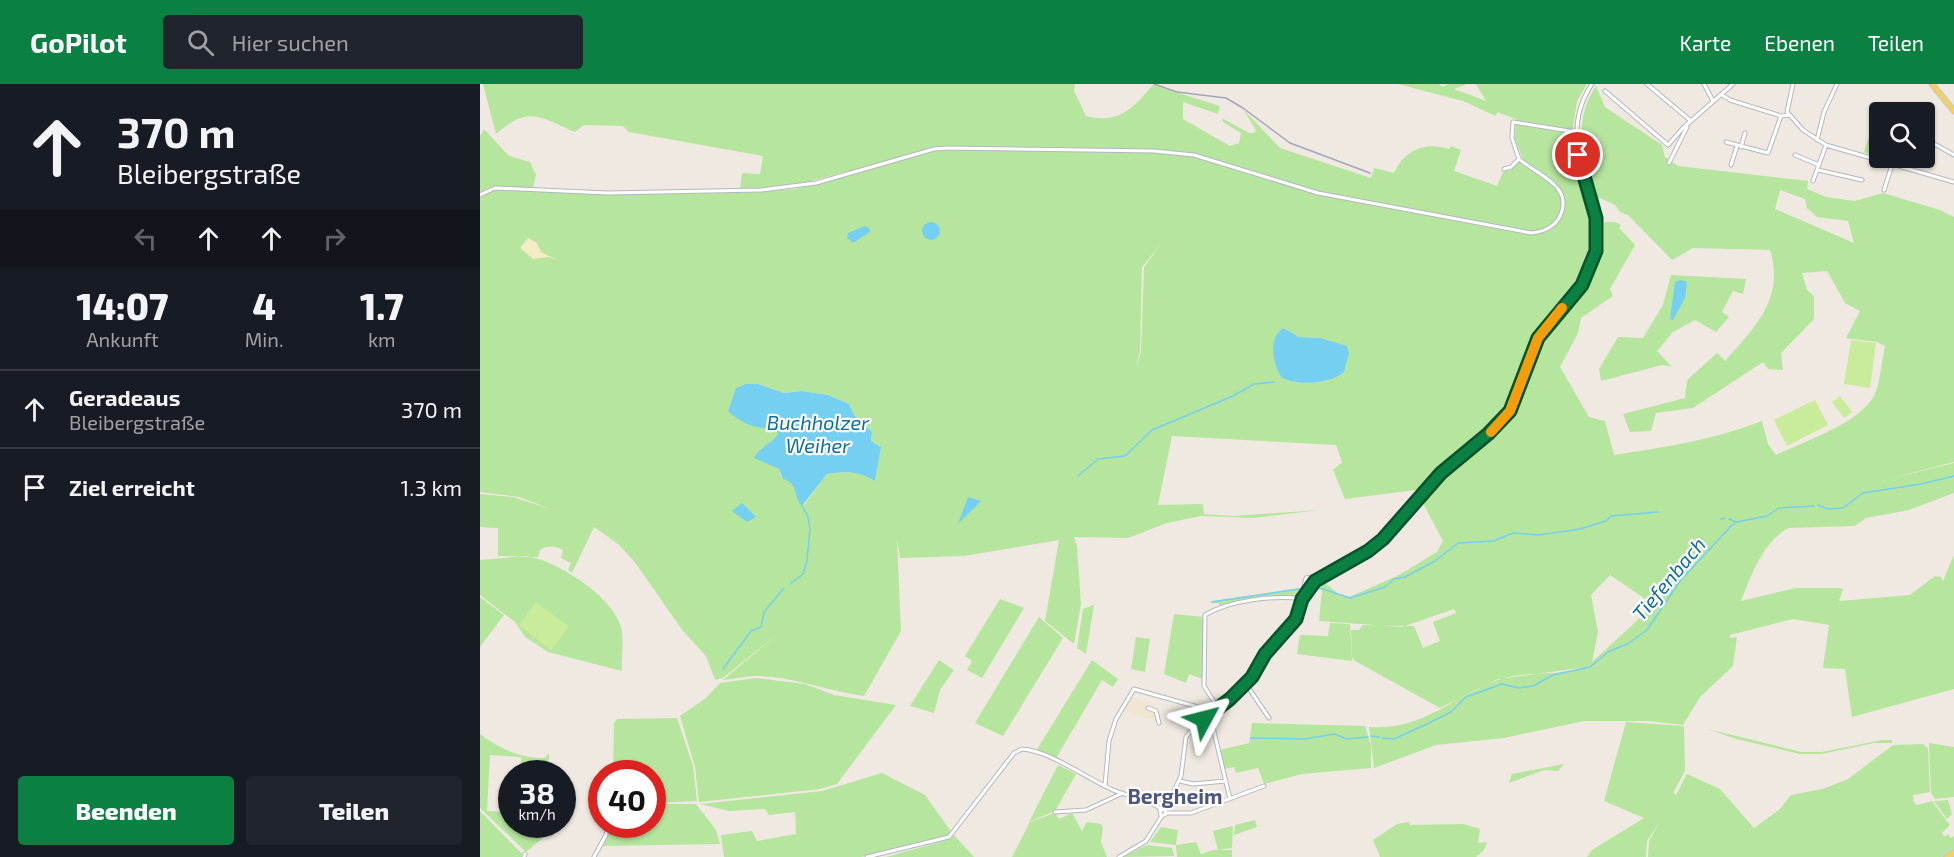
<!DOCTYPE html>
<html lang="de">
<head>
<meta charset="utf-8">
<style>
	body { margin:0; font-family:"Exo 2",sans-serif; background:#20242c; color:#f1f3f6; height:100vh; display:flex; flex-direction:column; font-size:22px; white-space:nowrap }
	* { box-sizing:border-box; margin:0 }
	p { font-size:20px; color:#9ea1a6 }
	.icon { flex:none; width:33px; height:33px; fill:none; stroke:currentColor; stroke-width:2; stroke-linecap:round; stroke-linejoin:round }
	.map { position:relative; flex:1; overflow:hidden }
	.panel { display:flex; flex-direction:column; background:#171b24; width:480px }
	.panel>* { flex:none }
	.guide { background:#171b24; color:#f1f3f6; overflow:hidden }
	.buttons { position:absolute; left:1389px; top:18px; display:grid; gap:12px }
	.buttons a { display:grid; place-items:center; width:66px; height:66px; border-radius:6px; background:#171b24; box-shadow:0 2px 4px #0004; font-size:30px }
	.speed { position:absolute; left:18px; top:676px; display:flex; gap:12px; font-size:30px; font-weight:700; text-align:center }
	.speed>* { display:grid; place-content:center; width:78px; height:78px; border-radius:50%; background:#171b24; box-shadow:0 2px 4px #0004; line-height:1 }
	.speed small { font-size:15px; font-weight:400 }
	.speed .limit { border:9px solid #d22; background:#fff; color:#111 }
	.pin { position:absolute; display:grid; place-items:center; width:51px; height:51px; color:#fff; margin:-26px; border:3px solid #fff; border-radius:50%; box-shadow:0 2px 6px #0007 }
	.me { position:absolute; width:66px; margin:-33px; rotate:52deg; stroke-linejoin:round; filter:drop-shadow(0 0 4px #0008) }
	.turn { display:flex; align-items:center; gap:21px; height:126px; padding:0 18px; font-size:27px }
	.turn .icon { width:78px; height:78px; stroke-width:2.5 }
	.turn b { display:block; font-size:42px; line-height:51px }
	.lanes { display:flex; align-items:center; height:57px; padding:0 18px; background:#0003; justify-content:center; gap:30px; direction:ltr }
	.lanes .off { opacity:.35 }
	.eta { display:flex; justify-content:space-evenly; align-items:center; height:102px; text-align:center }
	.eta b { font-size:36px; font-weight:800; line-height:42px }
	.cta { display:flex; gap:12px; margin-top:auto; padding:12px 18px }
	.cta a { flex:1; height:69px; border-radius:6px; background:#0b8043; color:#fff; font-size:24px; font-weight:800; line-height:69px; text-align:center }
	.cta a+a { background:#20242c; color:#f1f3f6 }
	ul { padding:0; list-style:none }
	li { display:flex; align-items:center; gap:18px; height:78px; padding:0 18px; border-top:2px solid #363941 }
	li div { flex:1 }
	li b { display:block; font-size:22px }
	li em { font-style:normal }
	header { display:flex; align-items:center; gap:36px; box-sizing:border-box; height:84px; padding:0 30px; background:#0b8043; color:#fff }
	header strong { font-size:28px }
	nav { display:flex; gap:33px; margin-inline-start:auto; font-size:21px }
	.search { width:420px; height:54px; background:#20242c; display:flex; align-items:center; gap:15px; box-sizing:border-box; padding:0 21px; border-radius:6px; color:#9ea1a6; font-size:22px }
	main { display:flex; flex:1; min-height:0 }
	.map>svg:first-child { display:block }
	.education { fill:#f0e6d1 }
	.green { fill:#b6e59e; fill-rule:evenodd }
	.sand { fill:#f3ecc5 }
	.pitch { fill:#c9ec9a }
	.water { fill:#75cff0 }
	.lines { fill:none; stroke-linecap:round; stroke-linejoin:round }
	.stream { stroke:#75cff0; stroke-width:1.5 }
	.minor-casing { stroke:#b4b7c1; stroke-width:5 }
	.major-casing { stroke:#c9c9c9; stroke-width:7 }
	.minor { stroke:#fff; stroke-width:3 }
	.major { stroke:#f2d163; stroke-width:4.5 }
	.rail { stroke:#a3a6b8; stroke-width:1.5 }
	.route-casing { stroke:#07532c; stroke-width:15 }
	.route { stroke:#0b8043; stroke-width:10 }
	.slow { stroke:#f59e0b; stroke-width:10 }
	.labels { text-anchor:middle; stroke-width:4.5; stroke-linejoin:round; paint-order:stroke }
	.water-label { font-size:20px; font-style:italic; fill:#0d6fa3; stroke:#fff }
	.quarter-label { font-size:21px; font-weight:bold; fill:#4d5680; stroke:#fff }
</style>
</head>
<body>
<header>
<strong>GoPilot</strong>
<div class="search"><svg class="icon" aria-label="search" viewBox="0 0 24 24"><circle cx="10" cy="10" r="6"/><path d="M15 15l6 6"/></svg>Hier suchen</div>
<nav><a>Karte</a><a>Ebenen</a><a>Teilen</a></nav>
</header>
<main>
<section class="panel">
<div class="guide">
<div class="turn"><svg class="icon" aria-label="ahead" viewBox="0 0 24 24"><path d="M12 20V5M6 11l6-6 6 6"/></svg><div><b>370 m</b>Bleibergstraße</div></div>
<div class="lanes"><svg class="icon off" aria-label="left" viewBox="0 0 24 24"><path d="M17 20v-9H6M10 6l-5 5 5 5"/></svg><svg class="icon" aria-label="ahead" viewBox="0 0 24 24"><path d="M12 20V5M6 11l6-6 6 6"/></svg><svg class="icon" aria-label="ahead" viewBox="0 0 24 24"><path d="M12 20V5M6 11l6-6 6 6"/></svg><svg class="icon off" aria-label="right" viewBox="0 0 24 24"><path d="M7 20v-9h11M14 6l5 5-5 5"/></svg></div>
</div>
<div class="eta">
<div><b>14:07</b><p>Ankunft</p></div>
<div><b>4</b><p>Min.</p></div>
<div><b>1.7</b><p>km</p></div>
</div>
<ul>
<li><svg class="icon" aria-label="ahead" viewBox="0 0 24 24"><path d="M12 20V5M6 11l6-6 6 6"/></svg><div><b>Geradeaus</b><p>Bleibergstraße</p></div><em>370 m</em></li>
<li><svg class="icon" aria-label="arrive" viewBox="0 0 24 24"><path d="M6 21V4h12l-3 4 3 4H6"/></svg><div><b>Ziel erreicht</b></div><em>1.3 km</em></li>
</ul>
<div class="cta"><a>Beenden</a><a>Teilen</a></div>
</section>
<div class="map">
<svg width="1474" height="773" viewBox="0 0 1474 773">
	<rect width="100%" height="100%" fill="#efe9e1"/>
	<!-- education -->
	<path class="education" d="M652,613L674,620L673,625L677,638L644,626Z"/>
	<!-- green -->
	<path class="green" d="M3,0H595L594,7L606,32C640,40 652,25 673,1L740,22L738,30L703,18V35L750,62L759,59L761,49L743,38L742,34L769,49H774L776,46L763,25L800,64L891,94L894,84L914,89C924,66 945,57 969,65L971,62L981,66L974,87L1017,102L1024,86L1030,87L1043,75L1035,56L1036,35L1017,28L1016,32L983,17L918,0H959L963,3L968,0H987L974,5L1006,17L996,0H1107L1097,17L1091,57L1093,59L1115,143C1125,138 1131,135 1141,141L1139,144L1155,161L1130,205L1133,212L1101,234L1098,249L1080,283L1109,333L1125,337L1134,371C1185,363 1234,356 1282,337L1288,360L1296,371C1325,357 1378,340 1394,312C1400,301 1402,275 1405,262L1397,258L1366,254L1380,227L1365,219L1347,187L1322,189L1327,206L1334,212V235L1301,269L1303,286L1288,285L1283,278L1213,324L1176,329L1171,347L1150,348L1143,330L1205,314L1207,296L1237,269L1245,277C1275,243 1305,215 1290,166L1213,164L1192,176L1148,131L1140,128L1135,121L1120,114L1116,116C1104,75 1091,40 1116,2L1125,23L1182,61L1185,73L1198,82L1328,97L1327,105L1346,113L1375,117L1403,109L1460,126L1474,133V378L1401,397L1474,379V409L1429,426L1386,434L1375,442L1309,444C1283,457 1271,492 1261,517L1316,504H1359L1363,505L1359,517L1430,511L1455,492L1461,493L1463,497L1474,471V605L1372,633L1365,585L1343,584L1349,541L1313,535L1250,551V554L1257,553L1253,582L1220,613L1203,641L1168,637H1104L1024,654L956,661L894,684L889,643C943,647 971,613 1018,596C1044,586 1075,593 1101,584L1018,595L960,624L875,577L872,573L871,546H879L883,541L934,542L943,564L960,557L953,538L976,529L974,525L922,543L839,537L842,506L835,504L830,507L841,496L861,512L869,513L919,491L957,468L963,457L936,406L865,415L853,386L862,378L856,361L692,352L678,421L723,420L724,430L753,432L840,426L774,434L721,432L687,439L648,454L594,453L597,462L601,520L594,560L565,537L579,456L484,472L420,474L417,456L421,547L384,612C349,607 311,592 276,592C265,592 254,595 243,596L301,547L243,594L235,596L226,572L203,547L154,477L138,460L114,443L92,489L88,486L91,479L81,474L83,466C75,462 68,461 60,466L58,473L18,472V444L0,443V410L33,413L74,426L39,413L0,408V114L14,105L127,110L260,109L316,105L370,90L368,87L312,102L260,105L262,89L280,90L283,72L149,48L143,42L104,41L95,48C59,33 49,21 16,50ZM1300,106L1325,115L1327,124L1337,133L1368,137L1374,159L1295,125ZM682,159L664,183L661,268L656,286L660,267L662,183ZM801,245L819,253L840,254L869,270L864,288C850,300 819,302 802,294C793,280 789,258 801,245ZM278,300L304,309L322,307L348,311L369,320L374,331L392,348L391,357L401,363L395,397C378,387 367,387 347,390L324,421L317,413L314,400L301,392L299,385L284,377L298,350L295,343L248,327L256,304ZM1130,491L1174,521L1112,578L1118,548L1111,511Z
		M4,45L29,72L50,78L56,91L53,104L13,102L0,108V52Z
		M1394,47L1399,48V73L1384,68L1390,49Z
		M1191,191L1266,195L1263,210L1253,207L1242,228L1249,233L1236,248L1215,236L1193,248L1177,267L1192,283L1182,281L1121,297L1119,285L1138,253L1163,254L1183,221Z
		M47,472C78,478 128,509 140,540C145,553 141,574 142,587L68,568L45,553L35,538L0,511V476Z
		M820,504L821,512L818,513L765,518L740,524L739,519H731L732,517Z
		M0,513L24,531L0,563Z
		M520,515L544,524L502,594L487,586L492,577L485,572Z
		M614,521L606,570L597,564L603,525Z
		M694,530L724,533L723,595L709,590L706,599L684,590Z
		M559,533L583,554L523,652L495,639Z
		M850,539L870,540L872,577L817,570L820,551L848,552Z
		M656,553L670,555L665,588L651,585Z
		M459,576L474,586L460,606L454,629L430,622Z
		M612,576L638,595L633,603L622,596L575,676L556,667Z
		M276,594L325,600L354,611L416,621L357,700L340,705L219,718L215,683L200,632L226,614L240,599Z
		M197,634L213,682L217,717L173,719L172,690H133L134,639L137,635Z
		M1146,638L1204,642L1205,687L1193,709L1196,711L1207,690L1240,705L1274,744L1300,725L1311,711L1343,705L1368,695L1413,661L1443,660L1448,664L1450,708L1433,711L1434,718L1437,721L1452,717L1470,741L1462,749L1465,753L1468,750L1471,754L1474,752V767L1464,773H1168L1169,757L1180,738L1167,757L1166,773H1107L1112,766L1164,734L1124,717Z
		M772,639L885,642L891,662V684L822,690L784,700L778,684L756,689L754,683L744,685L740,666L769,659Z
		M1228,645L1321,668H1342L1402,656H1412V659H1394L1342,670H1320L1256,655Z
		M0,650C18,664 42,675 65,674L69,669L68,690H41V673L10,671L7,727L31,728L32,741H78L46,768L0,724Z
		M1449,659L1474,663V713L1455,715L1451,709Z
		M1084,680L1078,687L1064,686L1029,699L1032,690Z
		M578,681L596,690L575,727L549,738Z
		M402,689L445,711L472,749L463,755L381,773H244L241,751L272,747L277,757L316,750L315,728L289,731L285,725L249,727L220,720L342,707Z
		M1468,716L1472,730L1467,735L1454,717Z
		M173,720H216L236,746L240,760L120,762L128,751V741H172Z
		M0,727L43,771V773H0Z
		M575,729L579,735L592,729L602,747L607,738L621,740L623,744L621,758L627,773H532L550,738Z
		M775,736L777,743L754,751L755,741Z
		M929,738L930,741L984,740L1000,745L998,759L1007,758L1004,766L996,773H900L893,756L917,740Z
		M753,742L752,764L738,766L733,747Z
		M681,743L698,746L696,761L716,758L721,770L733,766H752V773H697L696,761L670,758Z
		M474,751L494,773H406L464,757Z
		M667,761L692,764L694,772L643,773Z"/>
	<!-- sand -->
	<path class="sand" d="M48,154L57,159L61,168L77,176L68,173L53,175L40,164Z"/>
	<!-- pitch -->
	<path class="pitch" d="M1371,256L1396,259L1390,304L1364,300Z
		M1360,312L1372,328L1364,334L1352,318Z
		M1335,316L1348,341L1307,362L1294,336Z
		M56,518L89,543L71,566L39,541Z"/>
	<!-- water -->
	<path class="water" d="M442 147a9 9 0 1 1 18 0a9 9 0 1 1-18 0Z
		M385,142L390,145V148L373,159L367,154L368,149Z
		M1201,196L1207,198L1205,214L1193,236L1190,235L1195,198Z
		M803,244L819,253L840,254L867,262L869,270L864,288C851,300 818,302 802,294C793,281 787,255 803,244Z
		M266,300H278L304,309L322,307L348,311L369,320L374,331L392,348L391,357L401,363L395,397C378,387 367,387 347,390L322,422C312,412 320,400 303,395L299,385L274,374C279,363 291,361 298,350L295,344C277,346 261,339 248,327L256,304Z
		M488,413L501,417L478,440Z
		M262,419L276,433L267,438L252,427Z"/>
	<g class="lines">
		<!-- stream -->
		<path class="stream" d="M598,392L618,375L645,372L672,346L753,312L774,300L794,298
			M1338,421L1348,425L1363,424L1383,409L1441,400L1474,392
			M1241,435L1245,434
			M1249,435L1256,438
			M310,500L323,490L327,477L330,445L328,433L322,422
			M832,506L837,503L870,514L905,503L914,495L925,493L955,477L978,459L1014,457L1033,449L1059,451L1100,445L1126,437L1131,432L1178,428
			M732,518L819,505
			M243,585L271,547L281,543L284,528L304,504
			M891,652L899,653
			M771,654L825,655L855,650L867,655L888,653
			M902,654L914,655L947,640L971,628L986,613L1022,600L1039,604L1053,602L1073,591L1110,583L1128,568L1149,559L1167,546L1200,497L1251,442L1257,438L1287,432L1299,424L1334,422"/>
		<defs>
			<path id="minor" d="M1167,0L1211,37
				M1224,0L1233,17
				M1313,0L1307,28L1323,46L1346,61L1474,98
				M1125,7L1188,61L1203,44L1253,0
				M1242,11L1250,16L1301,32
				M1434,28L1435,22
				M1444,54L1474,71
				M1337,56L1344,28L1357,0
				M1246,58L1288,69L1301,32L1310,31
				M1261,63L1265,49
				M1315,71L1339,81
				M1189,79L1207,43
				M1251,81L1257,62
				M1024,85L1031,83L1039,75
				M1338,86L1382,96
				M1333,97L1346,61
				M1404,106L1412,81
				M0,111L15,104L128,109L281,106L336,99L454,65L468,64L674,67L714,71L838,109L1051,149C1062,148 1073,144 1079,134C1096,102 1057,91 1039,75L1032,54L1033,38L1096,48
				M822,515C839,484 875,480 900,457C923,436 940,410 961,389C982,367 1011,354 1028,328C1044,305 1045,275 1059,252C1073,229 1099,214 1109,188C1137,120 1068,66 1112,0
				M766,600L789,634
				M668,624L676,627L679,639
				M738,624L724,602L725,531C750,516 794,511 822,515
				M730,631L750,715
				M700,697L713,700L746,697
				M625,701L629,657L636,635L654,605L718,623L721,625L724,635
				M685,726H680L681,732L686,730L685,726L701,692L706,653L716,641L766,600L785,570L816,535L826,494L841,491
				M575,728L606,726L643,709
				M687,729H711L784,702
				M44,773L45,770
				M114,773L126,751L127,741
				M387,773L469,753L534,669L542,665C568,666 608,695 633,706C649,713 666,714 681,725
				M639,773L666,757L682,732"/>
			<path id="major" d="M1452,0L1474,27
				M1467,773L1474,769"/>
		</defs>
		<!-- minor casing -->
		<use href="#minor" class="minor-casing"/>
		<!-- major casing -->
		<use href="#major" class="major-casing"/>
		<!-- minor -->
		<use href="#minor" class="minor"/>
		<!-- major -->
		<use href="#major" class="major"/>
		<!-- rail -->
		<path class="rail" d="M674,0L697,8L746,14L763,24L810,59L890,89"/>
	</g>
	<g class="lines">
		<defs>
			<path id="route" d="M724,635L750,615L772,593L785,570L816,535L822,515L835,497L888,467L903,455L961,389L1008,350L1030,327L1058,254L1102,201L1116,167V134L1098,71"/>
		</defs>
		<!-- route casing -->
		<use href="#route" class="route-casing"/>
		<!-- route -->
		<use href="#route" class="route"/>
		<!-- slow -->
		<path class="slow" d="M1011,348L1030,327L1058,254L1082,224"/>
	</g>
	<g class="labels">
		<!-- water labels -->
		<g class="water-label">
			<text x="338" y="346">Buchholzer<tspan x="338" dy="23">Weiher</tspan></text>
			<text transform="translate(1189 495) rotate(-50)" y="7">Tiefenbach</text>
		</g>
		<!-- quarter labels -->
		<g class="quarter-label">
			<text x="695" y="720">Bergheim</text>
		</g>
	</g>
</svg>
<div class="buttons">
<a><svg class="icon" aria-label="search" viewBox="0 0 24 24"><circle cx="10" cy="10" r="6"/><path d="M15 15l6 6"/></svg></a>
</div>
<div class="speed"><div>38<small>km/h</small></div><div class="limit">40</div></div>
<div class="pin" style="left:1098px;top:71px;background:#d93025"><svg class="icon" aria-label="arrive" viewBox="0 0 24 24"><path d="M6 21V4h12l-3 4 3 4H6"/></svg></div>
<svg class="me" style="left:724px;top:635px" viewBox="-20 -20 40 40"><path d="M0-17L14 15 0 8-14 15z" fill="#0b8043" stroke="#fff" stroke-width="4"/></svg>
</div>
</main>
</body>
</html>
